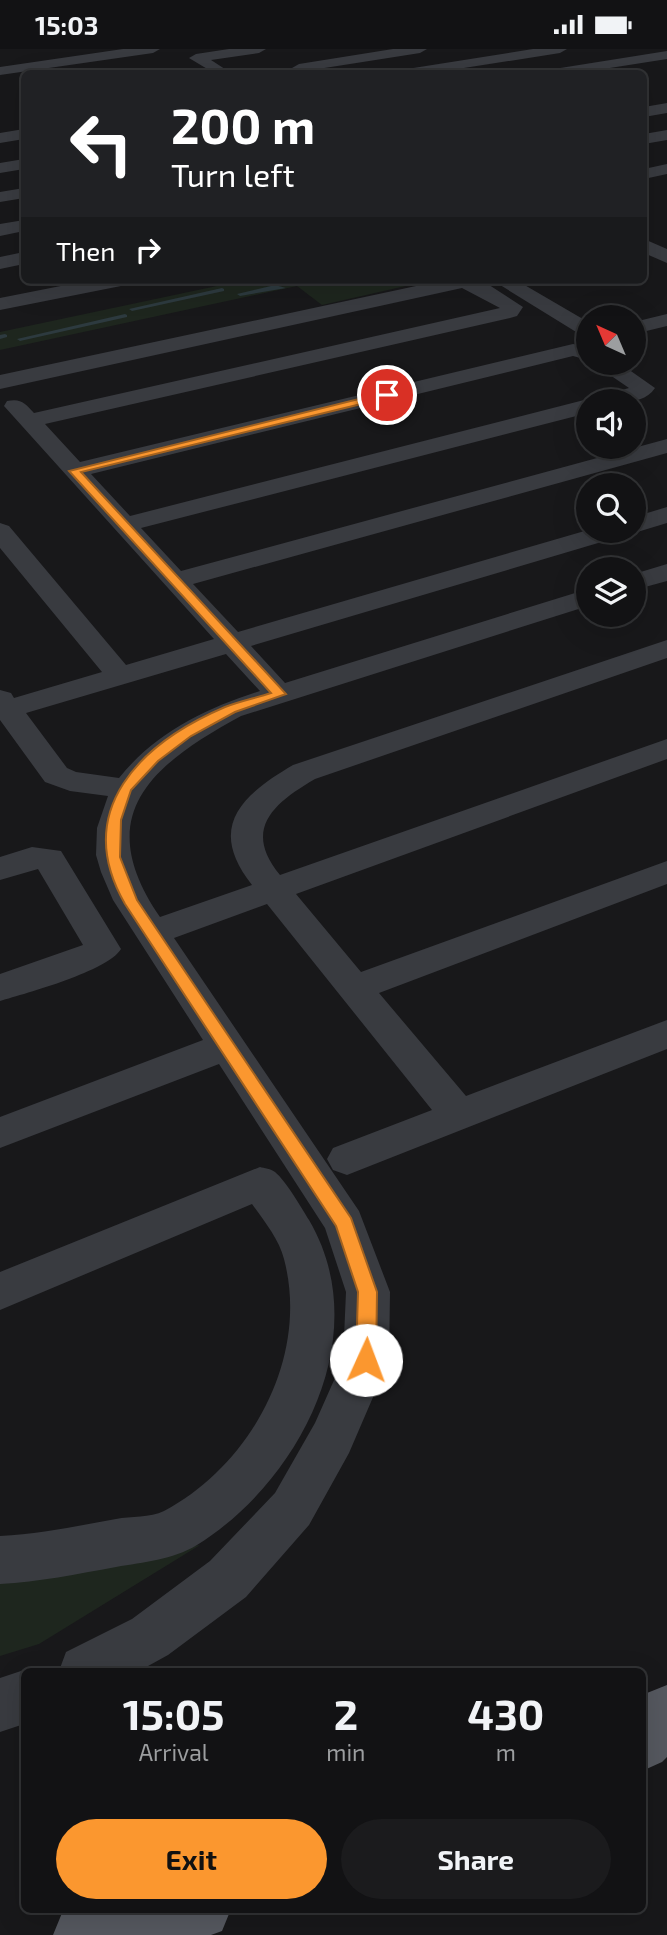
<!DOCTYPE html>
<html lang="en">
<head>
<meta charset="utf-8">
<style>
	body { margin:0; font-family:"Exo 2",sans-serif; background:#1b1b1d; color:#f1f3f6; height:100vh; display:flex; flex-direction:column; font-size:26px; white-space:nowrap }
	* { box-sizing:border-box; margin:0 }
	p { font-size:23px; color:#9c9ea0 }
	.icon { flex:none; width:38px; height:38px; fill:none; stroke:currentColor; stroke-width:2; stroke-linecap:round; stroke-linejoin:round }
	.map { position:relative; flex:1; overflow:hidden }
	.panel { position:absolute; left:21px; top:1619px; width:625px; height:245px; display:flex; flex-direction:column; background:#121214; border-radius:10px; box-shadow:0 7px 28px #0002,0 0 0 2px #313234 }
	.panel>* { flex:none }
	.top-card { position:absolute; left:21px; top:21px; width:626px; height:214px; border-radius:10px; box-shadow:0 7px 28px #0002,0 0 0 2px #313234; background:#202124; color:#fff; overflow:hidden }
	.needle { width:46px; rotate:316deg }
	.fabs { position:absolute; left:576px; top:256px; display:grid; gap:14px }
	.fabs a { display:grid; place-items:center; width:70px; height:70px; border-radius:50%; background:#121214; box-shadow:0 7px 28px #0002,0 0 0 2px #313234; font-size:35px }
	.pin { position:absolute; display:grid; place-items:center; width:60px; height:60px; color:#fff; margin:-30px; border:4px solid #fff; border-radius:50%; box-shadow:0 2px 7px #0007 }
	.me { position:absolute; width:77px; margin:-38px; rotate:2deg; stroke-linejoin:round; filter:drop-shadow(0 0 5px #0008) }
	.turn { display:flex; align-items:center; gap:24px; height:147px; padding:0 35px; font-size:32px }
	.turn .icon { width:91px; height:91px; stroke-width:2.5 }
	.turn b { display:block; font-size:49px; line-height:60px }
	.then { display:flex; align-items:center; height:66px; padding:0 35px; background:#0003; gap:14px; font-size:26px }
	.eta { display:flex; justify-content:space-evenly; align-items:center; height:119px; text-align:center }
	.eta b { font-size:42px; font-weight:700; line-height:49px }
	.button { display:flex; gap:14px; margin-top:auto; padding:14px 35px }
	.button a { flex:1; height:80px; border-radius:42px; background:#fb972f; color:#111; font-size:28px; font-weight:700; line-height:80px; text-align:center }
	.button a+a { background:#1b1b1d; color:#f1f3f6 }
	.status { display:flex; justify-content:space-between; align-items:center; height:49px; padding:0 35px; background:#121214; direction:ltr }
	.status svg { height:19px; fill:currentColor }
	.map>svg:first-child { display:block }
	.green { fill:#1e261e }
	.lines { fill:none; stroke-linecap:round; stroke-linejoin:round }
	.stream { fill:#2d3a3f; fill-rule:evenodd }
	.minor { fill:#393b40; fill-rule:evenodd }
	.major { fill:#55585f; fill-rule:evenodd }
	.route { fill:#fb972f; stroke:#a3621f; stroke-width:2 }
</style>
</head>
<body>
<div class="status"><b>15:03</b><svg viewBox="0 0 49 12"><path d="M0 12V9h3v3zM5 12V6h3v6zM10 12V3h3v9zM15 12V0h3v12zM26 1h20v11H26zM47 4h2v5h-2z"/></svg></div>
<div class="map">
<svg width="667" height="1886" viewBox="0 0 667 1886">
	<rect width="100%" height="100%" fill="#18181a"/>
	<!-- green -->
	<path class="green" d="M245,231H432L322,256L297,237L0,301V283Z
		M200,1496L39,1595L0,1607V1527Z"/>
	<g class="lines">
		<!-- stream -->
		<path class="stream" d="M275,236L286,239L240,247L237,245Z
			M222,239L224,240V242L132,262L129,260Z
			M125,265L127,266V268L20,292L17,290Z
			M5,285L7,286V288L0,290V286Z"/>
		<!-- minor -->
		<path class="minor" d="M123,0H160L153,4L0,26V18Z
			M229,0H266L259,4L211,11L231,24H214L189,9L196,5Z
			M393,0H427L420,4L299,23L292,19L299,15Z
			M533,0H567L560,4L432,24H400L407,20Z
			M667,2V10L578,24H547L554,20Z
			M667,54V64L644,68V58Z
			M24,80V90L0,94V84Z
			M667,81V91L644,95V85Z
			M24,110V120L0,124V114Z
			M667,115V125L644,130V120Z
			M24,139V149L0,153V143Z
			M24,171V182L0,187V175Z
			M644,190L667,200V214L644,204Z
			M24,203V215L0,220V208Z
			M91,231H131L121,237L0,261V249Z
			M444,231L483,232L523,258L517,267L510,269L45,375L80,413L573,295L588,298V311L573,307L91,425L130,467L588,350L594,352H588V364L141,479L181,522L667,390V404L193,535L238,583L588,481H634V468L667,458V474L634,484L628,482L625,486L251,597L285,634L588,540V557L241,667C151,716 90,766 160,868L252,836C207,779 240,747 293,716L667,591V609L315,730C274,754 242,780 280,826L667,690V710L296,845L361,923L667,812V835L379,944L466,1047L667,971V1000L347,1126L333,1121L327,1110L333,1099L432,1061L267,855L174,889L359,1162L390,1243L389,1311L349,1404L309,1476L246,1548L168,1606L139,1622H59L66,1603L132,1570L210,1512L275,1444L315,1374L343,1311L346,1243L325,1179L219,1015L0,1099V1068L203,991L113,851L101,823L96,806L97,779L108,747L70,742L45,733L0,671V641L11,644L14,649L102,623L0,499V474L9,477L126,616L214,590L4,357L7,352C21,349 25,354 34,364L500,259L462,239L0,340V326ZM226,605L260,642C206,659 155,684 119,729L76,723L67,719L26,664Z
			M492,231H516L588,273V288L581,286Z
			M667,265V277L634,285V273Z
			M591,313H618L655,339C643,357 618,352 598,352L601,347L629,339Z
			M667,515V532L634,541V525Z
			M32,798L61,802L121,900C108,922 27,944 0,952V925L83,896L38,820L0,831V808Z
			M260,1118C264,1119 271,1120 275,1123C286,1132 301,1158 309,1171C376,1285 301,1431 197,1496C172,1511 144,1513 116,1518C77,1525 39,1533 0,1535V1487C40,1485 77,1477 116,1470C131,1467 150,1469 164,1462C251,1416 310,1308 284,1210C279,1190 264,1172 252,1155L0,1261V1223Z
			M24,1621L27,1622L24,1675L0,1683V1629Z"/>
		<!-- major -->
		<path class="major" d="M667,1636V1708L662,1713L642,1722V1649L647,1644Z
			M71,1860H231L222,1882L211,1886H53L62,1864Z"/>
	</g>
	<!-- route -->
	<path class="route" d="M387,343L392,346L390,348L81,423L286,645L235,663L191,687L158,712L131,741L121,771L120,808L137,851L351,1169L377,1243L376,1311L373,1317L366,1320L359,1317L356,1311L358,1243L336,1177L125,855C71,761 141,694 225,658C240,652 256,649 271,644L69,422Z"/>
</svg>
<div class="fabs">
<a><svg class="needle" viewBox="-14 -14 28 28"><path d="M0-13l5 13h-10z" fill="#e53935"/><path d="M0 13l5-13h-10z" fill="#9c9ea0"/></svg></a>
<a><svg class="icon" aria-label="sound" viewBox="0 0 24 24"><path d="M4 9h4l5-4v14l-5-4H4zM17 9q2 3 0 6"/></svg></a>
<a><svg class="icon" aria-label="search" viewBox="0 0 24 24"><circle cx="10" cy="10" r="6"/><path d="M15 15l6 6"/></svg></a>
<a><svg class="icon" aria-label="layers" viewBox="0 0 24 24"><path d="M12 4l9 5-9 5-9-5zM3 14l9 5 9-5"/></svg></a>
</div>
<div class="pin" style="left:387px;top:346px;background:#d93025"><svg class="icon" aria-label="arrive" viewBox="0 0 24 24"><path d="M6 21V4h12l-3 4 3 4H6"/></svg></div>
<svg class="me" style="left:366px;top:1311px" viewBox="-20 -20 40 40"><circle r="19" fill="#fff"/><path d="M0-13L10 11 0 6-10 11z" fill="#fb972f"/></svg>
<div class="top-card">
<div class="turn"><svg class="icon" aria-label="left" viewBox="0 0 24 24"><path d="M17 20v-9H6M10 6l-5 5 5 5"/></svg><div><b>200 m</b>Turn left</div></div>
<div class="then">Then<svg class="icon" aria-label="right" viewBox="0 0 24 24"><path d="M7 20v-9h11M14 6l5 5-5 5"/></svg></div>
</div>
<section class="panel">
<div class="eta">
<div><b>15:05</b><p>Arrival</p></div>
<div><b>2</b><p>min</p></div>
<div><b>430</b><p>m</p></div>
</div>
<div class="button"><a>Exit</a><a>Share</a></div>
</section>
</div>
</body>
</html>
